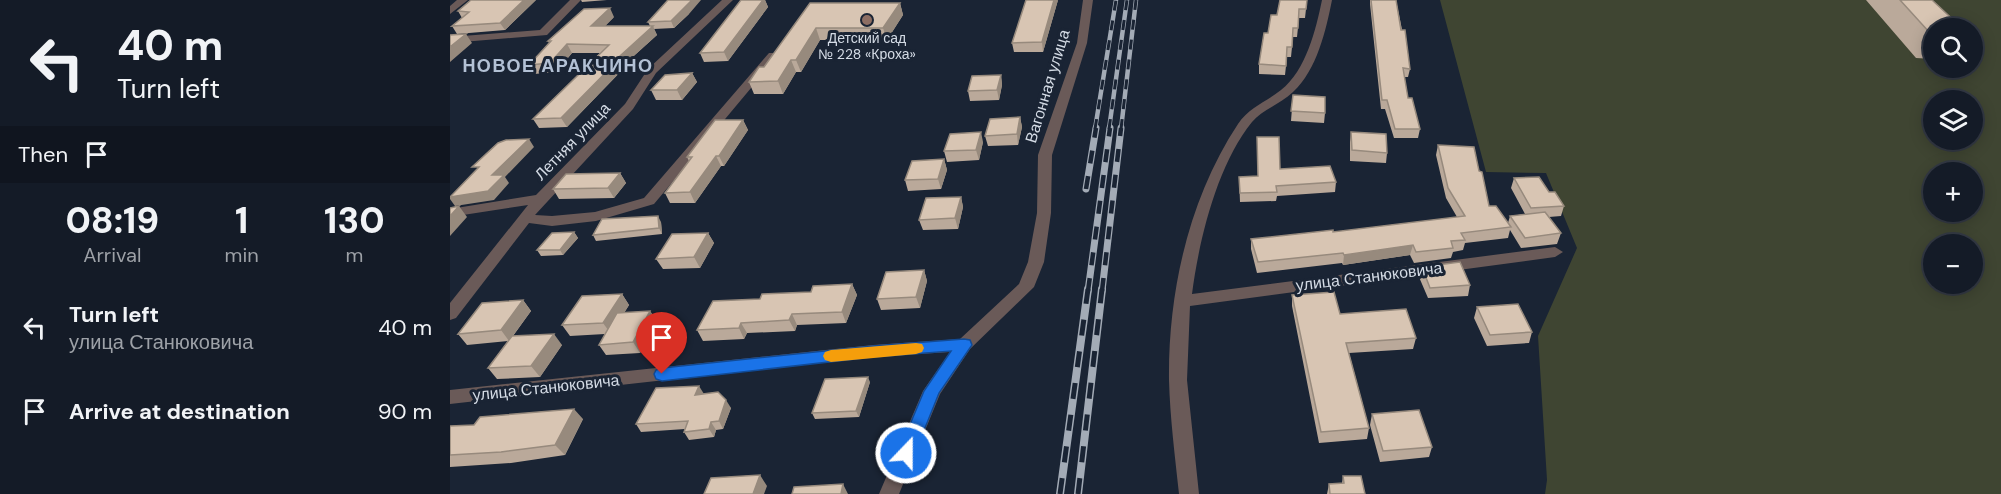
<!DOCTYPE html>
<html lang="en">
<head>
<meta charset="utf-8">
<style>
	body { margin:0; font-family:"DM Sans",sans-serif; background:#212833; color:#f1f3f6; height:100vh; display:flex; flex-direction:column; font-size:22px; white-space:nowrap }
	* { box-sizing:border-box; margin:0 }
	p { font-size:20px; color:#9da1a7 }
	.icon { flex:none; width:33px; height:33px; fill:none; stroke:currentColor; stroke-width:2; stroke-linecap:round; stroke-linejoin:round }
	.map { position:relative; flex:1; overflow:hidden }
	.details { display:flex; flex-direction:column; background:#141b27; width:450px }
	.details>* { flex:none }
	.guide { background:#141b27; color:#f1f3f6; overflow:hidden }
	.controls { position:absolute; left:1473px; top:18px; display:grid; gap:12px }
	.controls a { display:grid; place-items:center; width:60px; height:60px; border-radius:50%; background:#141b27; box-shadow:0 3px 15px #0003,0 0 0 2px #333944; font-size:30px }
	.pin { position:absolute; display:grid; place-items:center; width:51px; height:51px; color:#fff; margin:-62px -26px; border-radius:50% 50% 50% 0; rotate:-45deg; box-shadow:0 0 6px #0007 }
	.pin .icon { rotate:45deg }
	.me { position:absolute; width:66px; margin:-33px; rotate:22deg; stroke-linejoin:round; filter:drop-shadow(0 0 4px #0008) }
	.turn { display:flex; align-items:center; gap:21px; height:126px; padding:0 18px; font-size:27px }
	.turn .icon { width:78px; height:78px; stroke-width:2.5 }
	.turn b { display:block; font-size:42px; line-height:51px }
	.then { display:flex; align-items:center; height:57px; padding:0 18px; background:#0003; gap:12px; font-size:22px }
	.eta { display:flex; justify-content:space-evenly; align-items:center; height:102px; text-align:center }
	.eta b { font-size:36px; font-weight:800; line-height:42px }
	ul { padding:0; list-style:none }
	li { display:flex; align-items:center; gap:18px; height:84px; padding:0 18px }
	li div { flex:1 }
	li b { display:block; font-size:22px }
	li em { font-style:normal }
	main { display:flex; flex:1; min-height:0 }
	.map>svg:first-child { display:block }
	.green { fill:#3f4532; fill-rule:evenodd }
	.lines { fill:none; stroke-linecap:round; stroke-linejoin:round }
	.street { fill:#6a5a58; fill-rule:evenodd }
	.rail-far2-casing { stroke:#a3abb6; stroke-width:4.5 }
	.rail-far1-casing { stroke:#a3abb6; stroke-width:7 }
	.rail-casing { stroke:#a3abb6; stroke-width:8 }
	.rail-far2 { stroke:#1a2434; stroke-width:3; stroke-dasharray:10; stroke-linecap:butt }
	.rail-far1 { stroke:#1a2434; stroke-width:4.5; stroke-dasharray:13; stroke-linecap:butt }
	.rail { stroke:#1a2434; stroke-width:5; stroke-dasharray:16; stroke-linecap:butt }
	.wall { fill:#baa99a }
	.shaded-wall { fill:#978a7d }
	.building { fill:#d8c5b3; stroke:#978a7d; stroke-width:1.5 }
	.route { fill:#1a73e8; stroke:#114b97; stroke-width:1.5 }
	.slow { fill:#f59e0b }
	.education-dot { fill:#8d6e63; stroke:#1a2434; stroke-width:2 }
	.labels { text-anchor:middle; stroke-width:6; stroke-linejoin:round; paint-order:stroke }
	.far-poi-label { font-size:14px; fill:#d4dbe5; stroke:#1a2434 }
	.street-label { font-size:16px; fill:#d4dbe5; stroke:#1a2434 }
	.far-district-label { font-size:18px; font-weight:bold; letter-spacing:1.5px; fill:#b3c1d5; stroke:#1a2434 }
</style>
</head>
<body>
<main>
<section class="details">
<div class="guide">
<div class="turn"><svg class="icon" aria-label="left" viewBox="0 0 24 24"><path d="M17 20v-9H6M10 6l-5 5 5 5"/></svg><div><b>40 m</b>Turn left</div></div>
<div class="then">Then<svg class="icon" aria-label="arrive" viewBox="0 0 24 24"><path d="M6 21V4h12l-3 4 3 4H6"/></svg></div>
</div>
<div class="eta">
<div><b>08:19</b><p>Arrival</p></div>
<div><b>1</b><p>min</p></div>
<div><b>130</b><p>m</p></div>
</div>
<ul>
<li><svg class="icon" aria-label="left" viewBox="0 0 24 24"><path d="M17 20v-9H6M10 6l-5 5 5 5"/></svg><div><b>Turn left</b><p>улица Станюковича</p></div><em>40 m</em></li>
<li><svg class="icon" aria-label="arrive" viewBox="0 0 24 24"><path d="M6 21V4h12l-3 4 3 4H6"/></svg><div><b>Arrive at destination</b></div><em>90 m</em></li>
</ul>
</section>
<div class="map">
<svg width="1551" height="494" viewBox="0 0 1551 494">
	<rect width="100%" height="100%" fill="#1a2434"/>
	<!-- green -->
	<path class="green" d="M990,0H1551V494H1095L1097,480L1088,336L1127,248L1096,173L1036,172ZM1484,28H1522V68H1484ZM1484,100H1522V140H1484ZM1484,172H1522V212H1484ZM1484,244H1522V284H1484Z"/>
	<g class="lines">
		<!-- street -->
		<path class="street" d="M7,0H18L0,14V6Z
			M120,0H131L97,35L0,43V37L90,30Z
			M272,0H283L206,73L183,109L85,215L102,216L145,212L194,198L319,53H327V57L204,204L146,221L102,226L79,223L6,318L0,320V303L78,205L0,217V209L86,195L175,104L198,69Z
			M633,0H643L637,43L602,155L601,213L594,262L584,287L520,349L490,394L449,494H429L473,391L500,352L423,357L0,404V390L423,345L510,339L569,284L578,262L587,213L588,155L627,43Z
			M872,0H882C876,30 867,70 843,92C831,104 813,109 802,122C767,165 749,240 742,294L1105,247L1113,252L1105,257L740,306L737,380L749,494H729C725,456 720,418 719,380C718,292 739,198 788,124C799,107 816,102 831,90C856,71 866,29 872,0Z"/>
		<defs>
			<path id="rail-far2" d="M645,129L666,0
				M659,129L677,0
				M671,129L686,0"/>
			<path id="rail-far1" d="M636,189L646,128
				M638,291L660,128
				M652,291L671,128"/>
			<path id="rail" d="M610,494L638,289
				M628,494L652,289"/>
		</defs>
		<!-- rail-far2 casing -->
		<use href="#rail-far2" class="rail-far2-casing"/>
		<!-- rail-far1 casing -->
		<use href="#rail-far1" class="rail-far1-casing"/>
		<!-- rail casing -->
		<use href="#rail" class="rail-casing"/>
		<!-- rail-far2 -->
		<use href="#rail-far2" class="rail-far2"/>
		<!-- rail-far1 -->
		<use href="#rail-far1" class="rail-far1"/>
		<!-- rail -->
		<use href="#rail" class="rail"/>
	</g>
	<!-- wall -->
	<path class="wall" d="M86,0L55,30L7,34L2,26L12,18L8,11Z
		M131,0H157L132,2Z
		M291,0H315L318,7L278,61L254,62L250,53Z
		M608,0L593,52H564L562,43Z
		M857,0L855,18H849L847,37H843L841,57H837L835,75L809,74V64L827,15Z
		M920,0H946L960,69L958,77H954L958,98L970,129L968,138H944L935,109H931L920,4Z
		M1416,0H1482L1484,59L1466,58Z
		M360,3H450L453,15L437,40H370L351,72H346L333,94H304L299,82L314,67Z
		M239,14L224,28L204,29L207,35L176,63L177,65L117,127L89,128L83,119L150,53H122L106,72L84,74L79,65L99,43L98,41L164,17L155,26H200L198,22Z
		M242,73L247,82L232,100H206L201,90Z
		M551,75L552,85L549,100L520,101L518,91Z
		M843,95L875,113L874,123L841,121Z
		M570,117L572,127L568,145L538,146L535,136Z
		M293,120L298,130L274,166H271L245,203H220L215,193L239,161L237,157Z
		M901,132L937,153L936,163L900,161V142Z
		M807,137L830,169L886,182L885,192L827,196L826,201L790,202L789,177L808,176Z
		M533,142L529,160L497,162L494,151Z
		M988,145L1029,171L1039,206L1058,223L1060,216L1075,214L1061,188L1064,178L1099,192L1114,206L1111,216L1099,217L1111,233L1107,244L1071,248L1060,230L1058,238L1015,243L1013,250L1003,252L1001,258L964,263L960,255L893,265L892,263L807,273L801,249V239L883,232L1007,217L996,198L986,155Z
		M494,159L497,170L491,189L458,191L455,180Z
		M170,173L176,183L164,198L109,199L103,189Z
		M511,197L513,207L508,229L473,230L469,220Z
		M211,222L212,234L146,241L143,235Z
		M124,232L128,238L113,255L91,256L87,250Z
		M258,233L264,243L250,268L213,269L206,259Z
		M972,267L1020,285L1018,296L978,298L969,277Z
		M474,270L477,281L470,308L431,310L427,299Z
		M402,284L407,295L396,323L347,325L345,331L297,333L294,339L253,341L247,330L310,299L361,292Z
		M172,294L179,305L174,313L200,311L207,321L190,353L156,355L149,345L155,334L120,336L112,325Z
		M842,295L890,314L966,338L963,349L899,353L919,428L917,439L869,443L842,306Z
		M73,300L81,311L63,336L112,345L90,377L47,379L38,368L58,341L17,345L8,334Z
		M1027,307L1082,332L1079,343L1037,346L1024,318Z
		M420,382L409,417L365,419L362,413Z
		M254,394L281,408L273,429L266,430L264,437L239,440L234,432L235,429L191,432L186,424Z
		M922,414L982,447L979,457L930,462L920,425Z
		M133,419L115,455L61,463L0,467V426Z
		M893,476L915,494H877L879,484L892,483Z"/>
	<!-- shaded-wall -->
	<path class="shaded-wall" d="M74,0H86L55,30L50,23Z
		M242,0H251L239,14L224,28L221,21Z
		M313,0H315L318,7L278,61L274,52Z
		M604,0H608L593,52L592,42Z
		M450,3L453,15L437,40L433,28Z
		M160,8L164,17L146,35L141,26Z
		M203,26L207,35L176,63L177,65L117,127L111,118L170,56Z
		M366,28L370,40L351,72L346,60Z
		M16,34L22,43L0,62V47Z
		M117,44L122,53L106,72L100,63Z
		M341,60L346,72L333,94L328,81Z
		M242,73L247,82L232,100L227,90Z
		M551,75L552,85L549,100L547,90Z
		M570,117L572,127L568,145L567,134Z
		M293,120L298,130L274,166L269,156Z
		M531,132L533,142L529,160L526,150Z
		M79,139L84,147L55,177L59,183L44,200L5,206L0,199V197L42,175Z
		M266,156L271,166L245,203L240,192Z
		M494,159L497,170L491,189L488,179Z
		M170,173L176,183L164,198L158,188Z
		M511,197L513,207L508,229L505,218Z
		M9,206L17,217L0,236V216Z
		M208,216L211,222L212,234L209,228Z
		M124,232L128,238L113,255L110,250Z
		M258,233L264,243L250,268L244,257Z
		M963,245L960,255L893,265L894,255Z
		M474,270L477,281L470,308L466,297Z
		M402,284L407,295L396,323L392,312Z
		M172,294L179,305L161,334L153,323Z
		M73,300L81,311L59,341L51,330Z
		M200,311L207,321L190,353L183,342Z
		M342,314L347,325L345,331L339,320Z
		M291,323L297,333L294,339L289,328Z
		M104,334L112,345L90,377L81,366Z
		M418,377L420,382L409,417L406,411Z
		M249,386L254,394L245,395Z
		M276,400L281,408L273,429L269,421Z
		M124,409L133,419L115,455L105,445Z
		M261,422L266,430L264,437L259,429Z
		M310,475L317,486L314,494H303Z
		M393,484L398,494H391Z"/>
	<!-- building -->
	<path class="building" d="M21,0H74L50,23L2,26L19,12L8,11Z
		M218,0H242L221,21L198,22Z
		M291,0H313L274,52L250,53Z
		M576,0H604L592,42L562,43Z
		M830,0H857L856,9H849L848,28H843L842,47H837L836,66L809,64L814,33H818L821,15H827Z
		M921,0H946L951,30H955L960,69L953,68L958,98H962L970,129H945L937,100H932Z
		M1450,0H1482L1512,28H1484V33H1480Z
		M360,3H450L433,28H366L346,60H341L328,81L299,82L309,67H314Z
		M160,8L141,26H203L170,56H172L111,118L83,119L159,45L117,44L100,63L79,65L101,41H98L134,9Z
		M16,34L0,47V35Z
		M242,73L227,90H201L215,75Z
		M551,75L547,90L518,91L522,76Z
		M843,95L875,97V113L841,111Z
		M570,117L567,134L535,136L540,119Z
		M265,120H293L269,156H266L240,192L215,193L242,157H237Z
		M531,132L526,150L494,151L500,134Z
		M901,132L936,134L937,153L902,150Z
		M807,137H829L830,169L880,166L886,182L826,186L827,192L790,193L789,177L808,176Z
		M79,139L42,175H54L38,191L0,197L29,167H22L48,143L56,140Z
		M988,145L1024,147L1029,171L1032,172L1039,206H1046L1061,227L1011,233L1015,240L1001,241L1003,248L966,252L963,245L894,255L893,253L808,262L801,239L883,230V232L1015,216L998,188Z
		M494,159L488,179L455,180L462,161Z
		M170,173L158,188L103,189L116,174Z
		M1089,177L1099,192H1105L1114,206L1081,208L1064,178Z
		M511,197L505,218L469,220L476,198Z
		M9,206L0,216V208Z
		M1095,212L1111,233L1075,238L1060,216Z
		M208,216L209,228L143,235L152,219Z
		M124,232L110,250H87L102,233Z
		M258,233L244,257L206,259L222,234Z
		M1010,262L1020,285L980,288L972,267Z
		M474,270L466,297L427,299L436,272Z
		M402,284L392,312L342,314L339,320L291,323L289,328L247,330L263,301L310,299L312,294L361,292L363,286Z
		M884,292L890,314L956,309L966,338L896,343L919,428L871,432L842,295Z
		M172,294L153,323L112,325L132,296Z
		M73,300L51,330L8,334L32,303Z
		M1068,304L1082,332L1040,335L1027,307Z
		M200,311L183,342L149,345L167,313Z
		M104,334L81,366L38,368L62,336Z
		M418,377L406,411L362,413L375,379Z
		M249,386L245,395L268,392L276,400L269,421L261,422L259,429L234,432L238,421L186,424L206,388Z
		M124,409L105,445L51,452L0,455V426L24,425L30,417Z
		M969,410L982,447L933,451L922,414Z
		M310,475L303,494H254L261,478Z
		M893,476H911L915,494H880L879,484L894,483Z
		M393,484L391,494H342L344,487Z"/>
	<!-- route -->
	<path class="route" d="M514,339L520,340L522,345L489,393L463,458L456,460L450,458L448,453L474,391L501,351L423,357L212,381L206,379L204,374L206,370L212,368L423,346Z"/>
	<!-- slow -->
	<path class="slow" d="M466,343L472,344L474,348L472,352L466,354L381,362L375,360L373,356L375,352L381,350Z"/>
	<!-- markers -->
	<circle class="education-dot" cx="417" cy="20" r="6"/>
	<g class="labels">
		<!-- far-poi labels -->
		<g class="far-poi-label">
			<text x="417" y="43">Детский сад<tspan x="417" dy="16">№ 228 «Кроха»</tspan></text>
		</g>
		<!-- street labels -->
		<g class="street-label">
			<text transform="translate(597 86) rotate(-73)" y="6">Вагонная улица</text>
			<text transform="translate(122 141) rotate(-46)" y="6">Летняя улица</text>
			<text transform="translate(919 276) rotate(-7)" y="6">улица Станюковича</text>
			<text transform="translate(96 387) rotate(-6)" y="6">улица Станюковича</text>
		</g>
		<!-- far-district labels -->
		<g class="far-district-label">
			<text x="108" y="72">НОВОЕ АРАКЧИНО</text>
		</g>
	</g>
</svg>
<div class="controls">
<a><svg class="icon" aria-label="search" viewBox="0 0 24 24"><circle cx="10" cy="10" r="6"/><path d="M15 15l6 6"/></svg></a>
<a><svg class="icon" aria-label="layers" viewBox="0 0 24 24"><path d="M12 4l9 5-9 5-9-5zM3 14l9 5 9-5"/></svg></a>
<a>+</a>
<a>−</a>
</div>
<div class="pin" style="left:212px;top:374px;background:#d93025"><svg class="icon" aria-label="arrive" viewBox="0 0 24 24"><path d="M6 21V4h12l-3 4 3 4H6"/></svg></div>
<svg class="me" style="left:456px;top:453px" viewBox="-20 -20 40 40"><circle r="17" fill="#1a73e8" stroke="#fff" stroke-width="3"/><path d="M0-11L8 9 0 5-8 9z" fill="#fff"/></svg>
</div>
</main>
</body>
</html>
